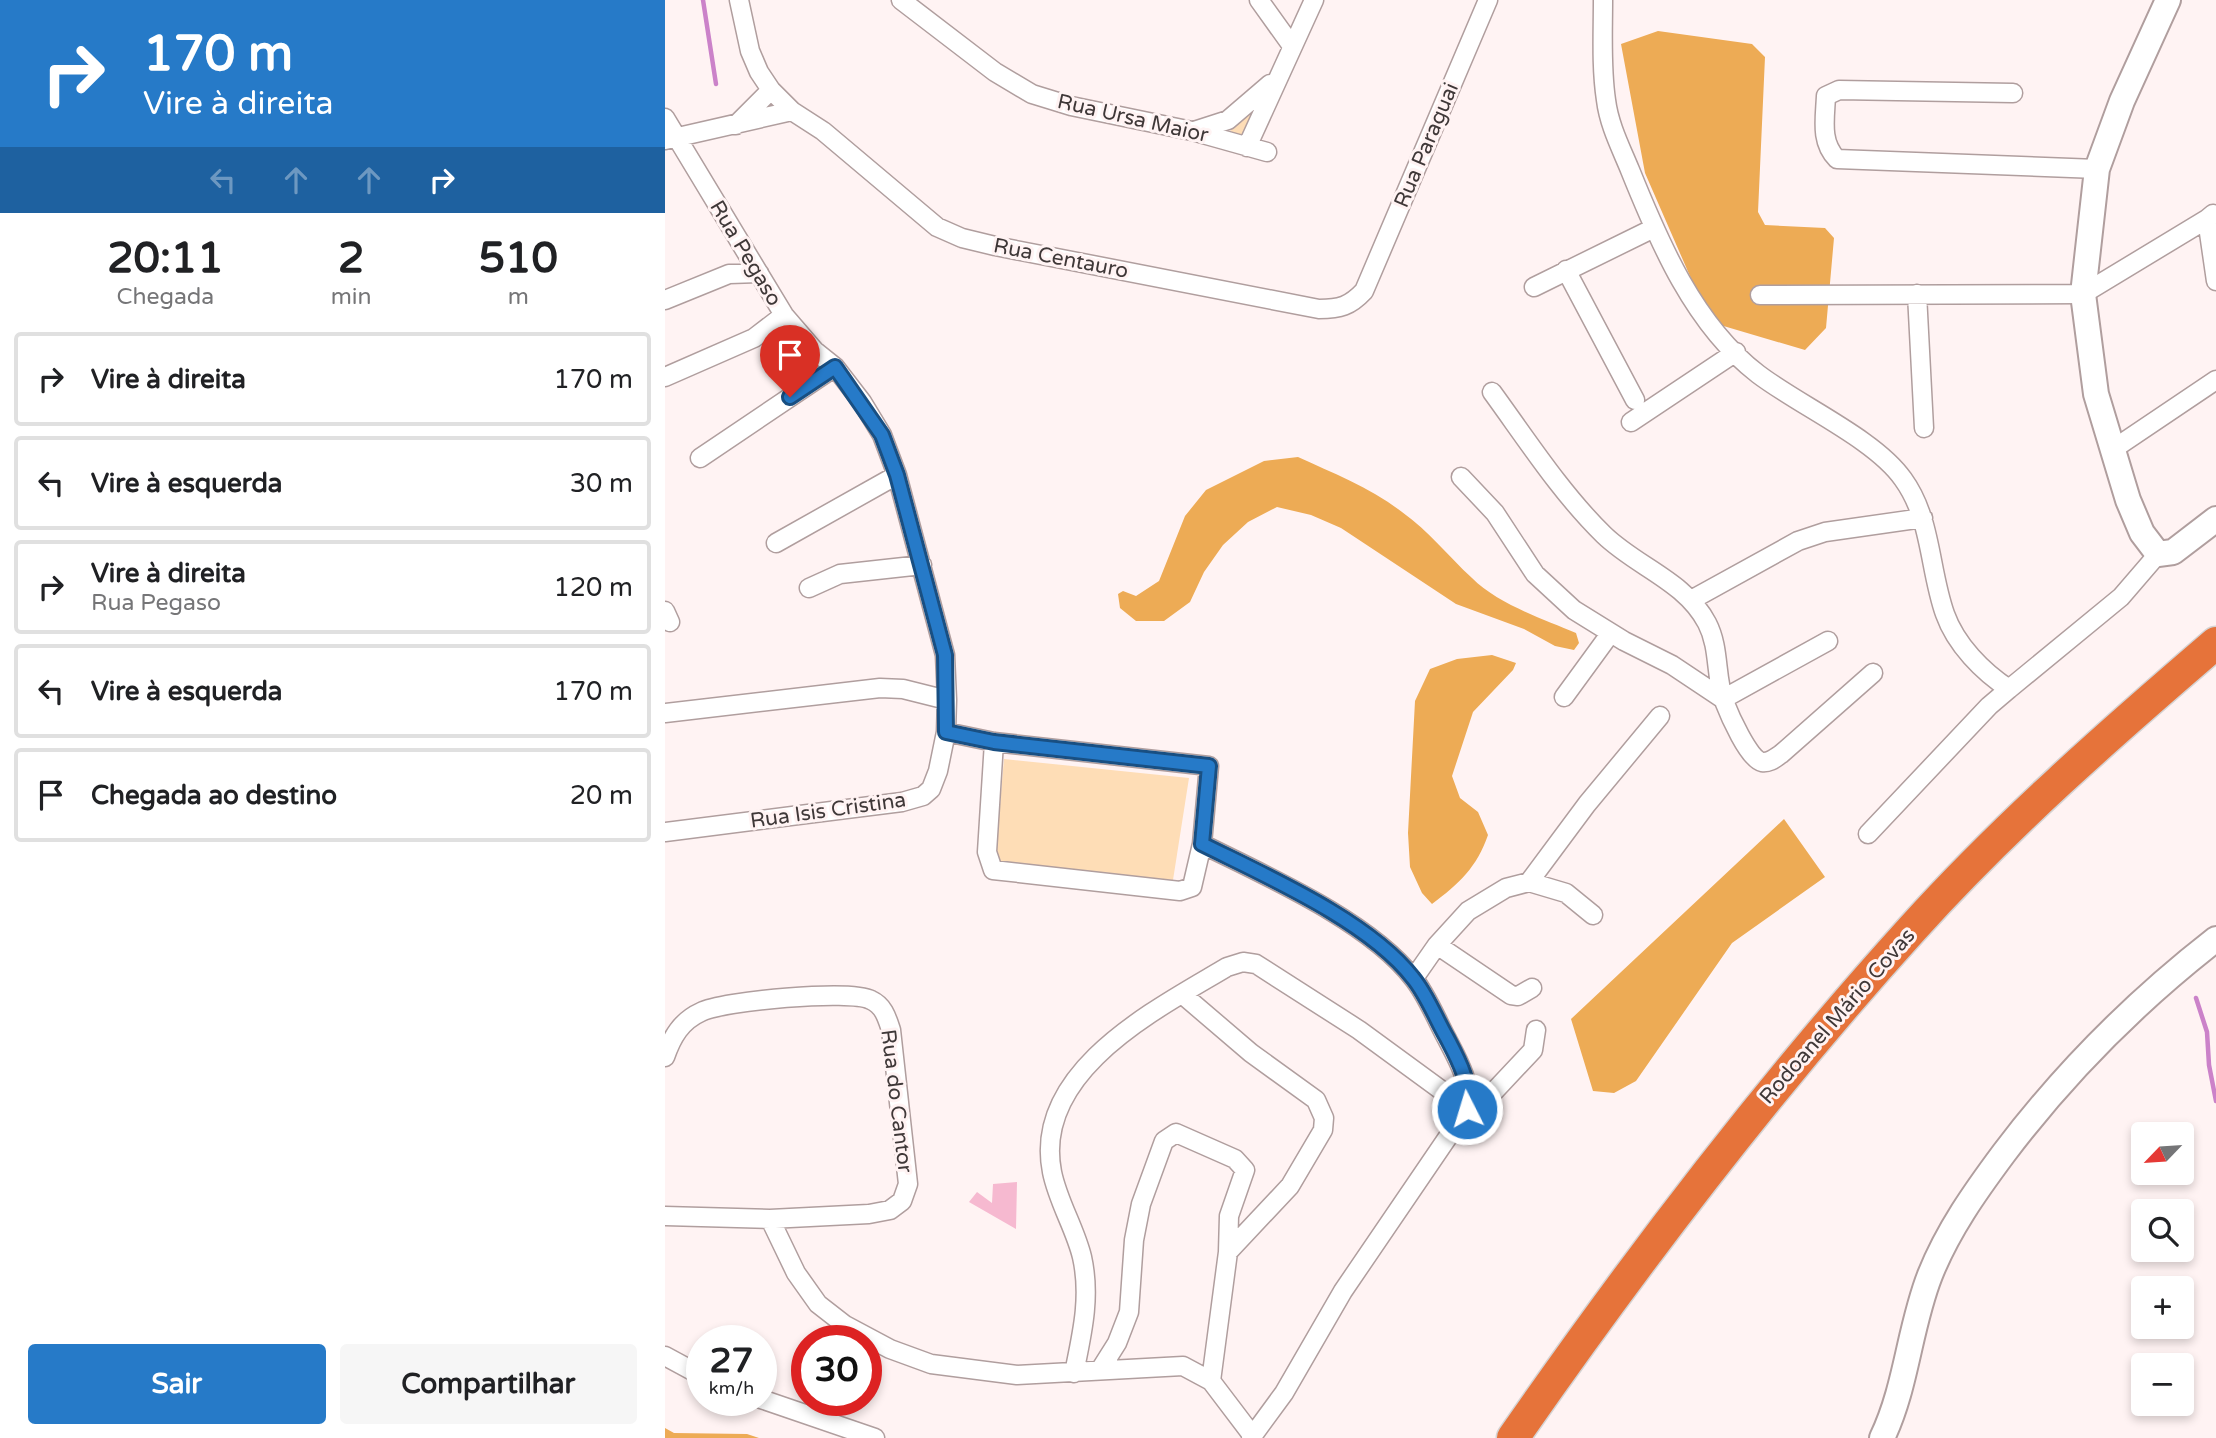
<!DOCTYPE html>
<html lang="pt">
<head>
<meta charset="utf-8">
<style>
	body { margin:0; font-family:"Varela Round",sans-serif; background:#f6f6f6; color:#202124; height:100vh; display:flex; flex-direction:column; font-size:26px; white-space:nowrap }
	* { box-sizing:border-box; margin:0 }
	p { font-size:23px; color:#757577 }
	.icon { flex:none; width:38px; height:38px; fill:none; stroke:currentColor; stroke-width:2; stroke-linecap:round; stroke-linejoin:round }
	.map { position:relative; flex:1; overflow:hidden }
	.drawer { display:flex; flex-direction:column; background:#fff; width:665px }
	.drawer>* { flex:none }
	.guide { background:#267ac8; color:#fff; overflow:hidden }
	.needle { width:46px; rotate:245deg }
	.controls { position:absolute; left:1466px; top:1122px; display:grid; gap:14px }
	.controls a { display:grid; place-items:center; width:63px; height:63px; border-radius:7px; background:#fff; box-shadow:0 4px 10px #0003; font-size:35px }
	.speed { position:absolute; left:21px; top:1325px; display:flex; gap:14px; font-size:35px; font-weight:700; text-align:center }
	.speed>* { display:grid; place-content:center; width:91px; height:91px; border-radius:50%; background:#fff; box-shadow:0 4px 10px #0003; line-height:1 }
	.speed small { font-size:18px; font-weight:400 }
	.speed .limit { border:10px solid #d22; background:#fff; color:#111 }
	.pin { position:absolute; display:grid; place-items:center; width:60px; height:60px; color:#fff; margin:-72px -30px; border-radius:50% 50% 50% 0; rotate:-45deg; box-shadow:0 0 7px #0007 }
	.pin .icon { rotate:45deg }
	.me { position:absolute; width:77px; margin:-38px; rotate:355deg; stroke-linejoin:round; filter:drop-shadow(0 0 5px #0008) }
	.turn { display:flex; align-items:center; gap:24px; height:147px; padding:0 28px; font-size:32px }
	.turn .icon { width:91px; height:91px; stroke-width:2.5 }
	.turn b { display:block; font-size:49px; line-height:60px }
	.lanes { display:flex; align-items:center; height:66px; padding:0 28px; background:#0003; justify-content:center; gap:35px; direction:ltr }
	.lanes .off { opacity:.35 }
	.eta { display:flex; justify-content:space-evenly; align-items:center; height:119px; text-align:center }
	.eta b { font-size:42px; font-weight:700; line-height:49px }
	.cta { display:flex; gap:14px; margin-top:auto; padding:14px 28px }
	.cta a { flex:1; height:80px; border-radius:7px; background:#267ac8; color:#fff; font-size:28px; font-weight:700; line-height:80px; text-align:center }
	.cta a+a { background:#f6f6f6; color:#202124 }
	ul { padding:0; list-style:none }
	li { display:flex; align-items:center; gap:21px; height:94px; margin:0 14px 10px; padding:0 14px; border:4px solid #e0e0e0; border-radius:7px }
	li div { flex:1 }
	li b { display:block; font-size:26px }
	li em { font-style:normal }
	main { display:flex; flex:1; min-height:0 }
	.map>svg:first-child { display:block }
	.green { fill:#feddb6 }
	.forest { fill:#edab55 }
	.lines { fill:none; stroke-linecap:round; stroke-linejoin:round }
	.stream { stroke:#cb82c9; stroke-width:4.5 }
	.building { fill:#f6b9d0 }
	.street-casing { stroke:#b09e9e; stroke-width:21 }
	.secondary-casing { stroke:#b09e9e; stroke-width:28 }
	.highway-casing { stroke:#d5d3d3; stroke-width:35 }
	.street { stroke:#fff; stroke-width:18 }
	.secondary { stroke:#fff; stroke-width:24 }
	.highway { stroke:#e6733a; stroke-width:32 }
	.route-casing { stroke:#194f82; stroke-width:18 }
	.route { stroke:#267ac8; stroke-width:12 }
	.labels { text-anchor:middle; stroke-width:6; stroke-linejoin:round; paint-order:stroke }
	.street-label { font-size:21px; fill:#3f3838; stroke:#fff3f3 }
</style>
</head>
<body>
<main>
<section class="drawer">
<div class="guide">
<div class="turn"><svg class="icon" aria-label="right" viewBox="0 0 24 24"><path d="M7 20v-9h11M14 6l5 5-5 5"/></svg><div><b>170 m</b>Vire à direita</div></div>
<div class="lanes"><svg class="icon off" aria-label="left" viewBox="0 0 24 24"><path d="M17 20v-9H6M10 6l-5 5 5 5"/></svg><svg class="icon off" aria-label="ahead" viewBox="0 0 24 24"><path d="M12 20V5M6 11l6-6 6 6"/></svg><svg class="icon off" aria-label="ahead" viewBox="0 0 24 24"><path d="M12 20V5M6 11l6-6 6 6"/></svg><svg class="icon" aria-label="right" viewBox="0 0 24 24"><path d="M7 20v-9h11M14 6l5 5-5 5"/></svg></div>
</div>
<div class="eta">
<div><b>20:11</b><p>Chegada</p></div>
<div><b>2</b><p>min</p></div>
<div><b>510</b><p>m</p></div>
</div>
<ul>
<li><svg class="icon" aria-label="right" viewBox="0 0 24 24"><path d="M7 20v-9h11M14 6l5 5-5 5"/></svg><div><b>Vire à direita</b></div><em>170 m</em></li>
<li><svg class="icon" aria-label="left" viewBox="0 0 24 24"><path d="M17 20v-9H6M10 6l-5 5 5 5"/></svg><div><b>Vire à esquerda</b></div><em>30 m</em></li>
<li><svg class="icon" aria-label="right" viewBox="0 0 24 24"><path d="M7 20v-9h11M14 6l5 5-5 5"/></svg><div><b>Vire à direita</b><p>Rua Pegaso</p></div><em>120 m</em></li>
<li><svg class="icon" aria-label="left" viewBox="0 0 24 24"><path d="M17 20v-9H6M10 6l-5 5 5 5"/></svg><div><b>Vire à esquerda</b></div><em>170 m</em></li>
<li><svg class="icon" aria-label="arrive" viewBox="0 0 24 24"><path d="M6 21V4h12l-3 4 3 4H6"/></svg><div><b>Chegada ao destino</b></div><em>20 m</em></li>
</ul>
<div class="cta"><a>Sair</a><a>Compartilhar</a></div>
</section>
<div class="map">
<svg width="1551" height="1438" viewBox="0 0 1551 1438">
	<rect width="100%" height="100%" fill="#fff3f3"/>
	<!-- green -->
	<path class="green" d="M587,112L577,137L563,133L566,130Z
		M339,759L524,778L508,880L330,862Z"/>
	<!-- forest -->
	<path class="forest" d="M993,31L1087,44L1100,57L1093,212L1100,225L1160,228L1169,238L1161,328L1140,350L1045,322L980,173L956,44Z
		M633,457C668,473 706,488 737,512C764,531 783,556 807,578C833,604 878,619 911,633L914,643L909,650L890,646L859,629L791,604L676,528L646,515L612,507L583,522L558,545L539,572L525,602L499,621H471L455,608L453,594L458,591L471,596L494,581L520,516L541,490L599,461Z
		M827,655L851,663L848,670L808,712L787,776L795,798L813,812L823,835C812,867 794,884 767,904L757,893L745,867L743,833L750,701L765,669L792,659Z
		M1119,819L1160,877L1067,943L971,1081L949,1093L928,1091L906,1019Z
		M0,1428L9,1433L82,1434L94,1438H0Z"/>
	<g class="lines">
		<!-- stream -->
		<path class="stream" d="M38,0L51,84
			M1531,998L1542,1032L1544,1065L1551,1101"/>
	</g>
	<!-- building -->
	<path class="building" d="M352,1182L351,1229L304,1202L312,1192L327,1203L328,1184Z"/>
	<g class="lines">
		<defs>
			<path id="street" d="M74,0L85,51L94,72L106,90L127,111L158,131L272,227L297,238L330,246L654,309C675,309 685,306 699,291L823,0
				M236,0L330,72L367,94L406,106L527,131L602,152
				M594,0L627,46
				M938,0C938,33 936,67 941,100C944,125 956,148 965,170C994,242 1029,325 1093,374C1135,406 1210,439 1238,479C1267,519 1264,569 1280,614C1291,645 1318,672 1344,689L1456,597L1493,554
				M1348,93L1174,90L1161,96C1160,119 1155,142 1172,159L1432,169
				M0,118L119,315L150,351L170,367L197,402L217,435L232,475L280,655L282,700L281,732L273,771L266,789L258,796L237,802L0,832
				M71,125L106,90
				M529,131L563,120L605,84
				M0,140L127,111
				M582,147L649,0
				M1548,214L1542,219L1551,281
				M901,270L970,400
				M869,287L989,228
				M1252,294L1259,428
				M1095,295L1418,294L1542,219
				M0,300L64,274L94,273
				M0,377L89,338L119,315
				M827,392C862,440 896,493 939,535C972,567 1020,581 1042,623C1055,648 1050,675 1059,701C1064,714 1084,760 1097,762C1105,763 1110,758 1116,754L1208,673
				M966,422L1071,352
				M1447,450L1551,380
				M35,458L170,367
				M796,477L830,513L870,574L909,610L959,641L1007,665L1058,699L1163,641
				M111,543L232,475
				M144,588L175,574L257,565
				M1028,599L1133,541L1160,532L1258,518
				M0,611L5,622
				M899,697L945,634
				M0,713L215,688L238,689L282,700
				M281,732L329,742L544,766L537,844L527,887L515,891L328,870L322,852L329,742
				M1203,834L1324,706L1344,689
				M537,844C601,876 704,921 748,978C762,995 771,1019 782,1039C793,1060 807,1084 802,1109L678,1291L619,1393L586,1438
				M864,882L901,893L928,915
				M772,945L846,995L853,996L867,988
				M749,978L772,945L803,911L841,888L864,882L922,804L995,716
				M517,994L586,1053L651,1100L659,1118L658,1130L625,1186L563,1252L546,1381
				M0,1057C7,1037 16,1021 36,1012C57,1001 186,989 206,1000C219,1006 222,1018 226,1030L243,1184L237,1201L225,1210L204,1214L105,1219L0,1216
				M105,1219L131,1273L153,1304L180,1325L225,1349L266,1364L352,1375L518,1366L546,1381L587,1435
				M0,1356L37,1376
				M435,1370L452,1343L464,1312L469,1240L476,1204L499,1141L511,1133L570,1159L580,1170L564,1216L563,1252
				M409,1373C417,1334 426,1297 417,1257C410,1228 393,1202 387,1172C367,1071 492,1009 562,967L578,962L591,964L694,1030L802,1109L821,1100L868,1050L871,1030
				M96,1399L210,1438"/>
			<path id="secondary" d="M1503,0L1457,101L1432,169L1418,294L1431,394L1463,500L1477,533L1493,554L1508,552L1551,519
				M1217,1438C1242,1386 1244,1328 1265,1275C1283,1230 1310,1192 1339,1153C1401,1071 1470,1002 1551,939"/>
			<path id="highway" d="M848,1438C971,1261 1102,1089 1247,929C1340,826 1446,733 1551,643"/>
		</defs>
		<!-- street casing -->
		<use href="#street" class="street-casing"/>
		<!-- secondary casing -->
		<use href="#secondary" class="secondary-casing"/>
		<!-- highway casing -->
		<use href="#highway" class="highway-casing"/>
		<!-- street -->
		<use href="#street" class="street"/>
		<!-- secondary -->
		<use href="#secondary" class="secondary"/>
		<!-- highway -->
		<use href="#highway" class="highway"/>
	</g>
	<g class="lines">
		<defs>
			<path id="route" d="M125,397L170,367L217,435L232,475L280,655L281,732L329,742L544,766L537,844C601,876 704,921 748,978C762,995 771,1019 782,1038C793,1059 807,1084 802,1109"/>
		</defs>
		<!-- route casing -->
		<use href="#route" class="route-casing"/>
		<!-- route -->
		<use href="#route" class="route"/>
	</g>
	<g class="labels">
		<!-- street labels -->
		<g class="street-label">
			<text transform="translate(468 118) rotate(13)" y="7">Rua Ursa Maior</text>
			<text transform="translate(761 145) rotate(-67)" y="7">Rua Paraguai</text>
			<text transform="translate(81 253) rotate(59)" y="7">Rua Pegaso</text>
			<text transform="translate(396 258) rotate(11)" y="7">Rua Centauro</text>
			<text transform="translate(163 810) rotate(-8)" y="7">Rua Isis Cristina</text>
			<text transform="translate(1172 1016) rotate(-49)" y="7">Rodoanel Mário Covas</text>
			<text transform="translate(232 1101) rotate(83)" y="7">Rua do Cantor</text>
		</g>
	</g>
</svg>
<div class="controls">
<a><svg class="needle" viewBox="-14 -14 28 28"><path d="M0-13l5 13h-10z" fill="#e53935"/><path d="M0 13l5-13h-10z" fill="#757577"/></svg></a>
<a><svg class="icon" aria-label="search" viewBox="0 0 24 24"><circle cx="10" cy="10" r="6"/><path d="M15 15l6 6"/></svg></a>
<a>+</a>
<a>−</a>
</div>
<div class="speed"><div>27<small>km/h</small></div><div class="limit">30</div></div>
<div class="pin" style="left:125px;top:397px;background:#d93025"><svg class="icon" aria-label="arrive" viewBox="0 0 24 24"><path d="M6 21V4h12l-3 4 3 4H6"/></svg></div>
<svg class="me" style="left:802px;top:1109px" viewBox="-20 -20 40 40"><circle r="17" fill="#267ac8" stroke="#fff" stroke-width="3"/><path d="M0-11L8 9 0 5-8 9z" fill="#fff"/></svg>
</div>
</main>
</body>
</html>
